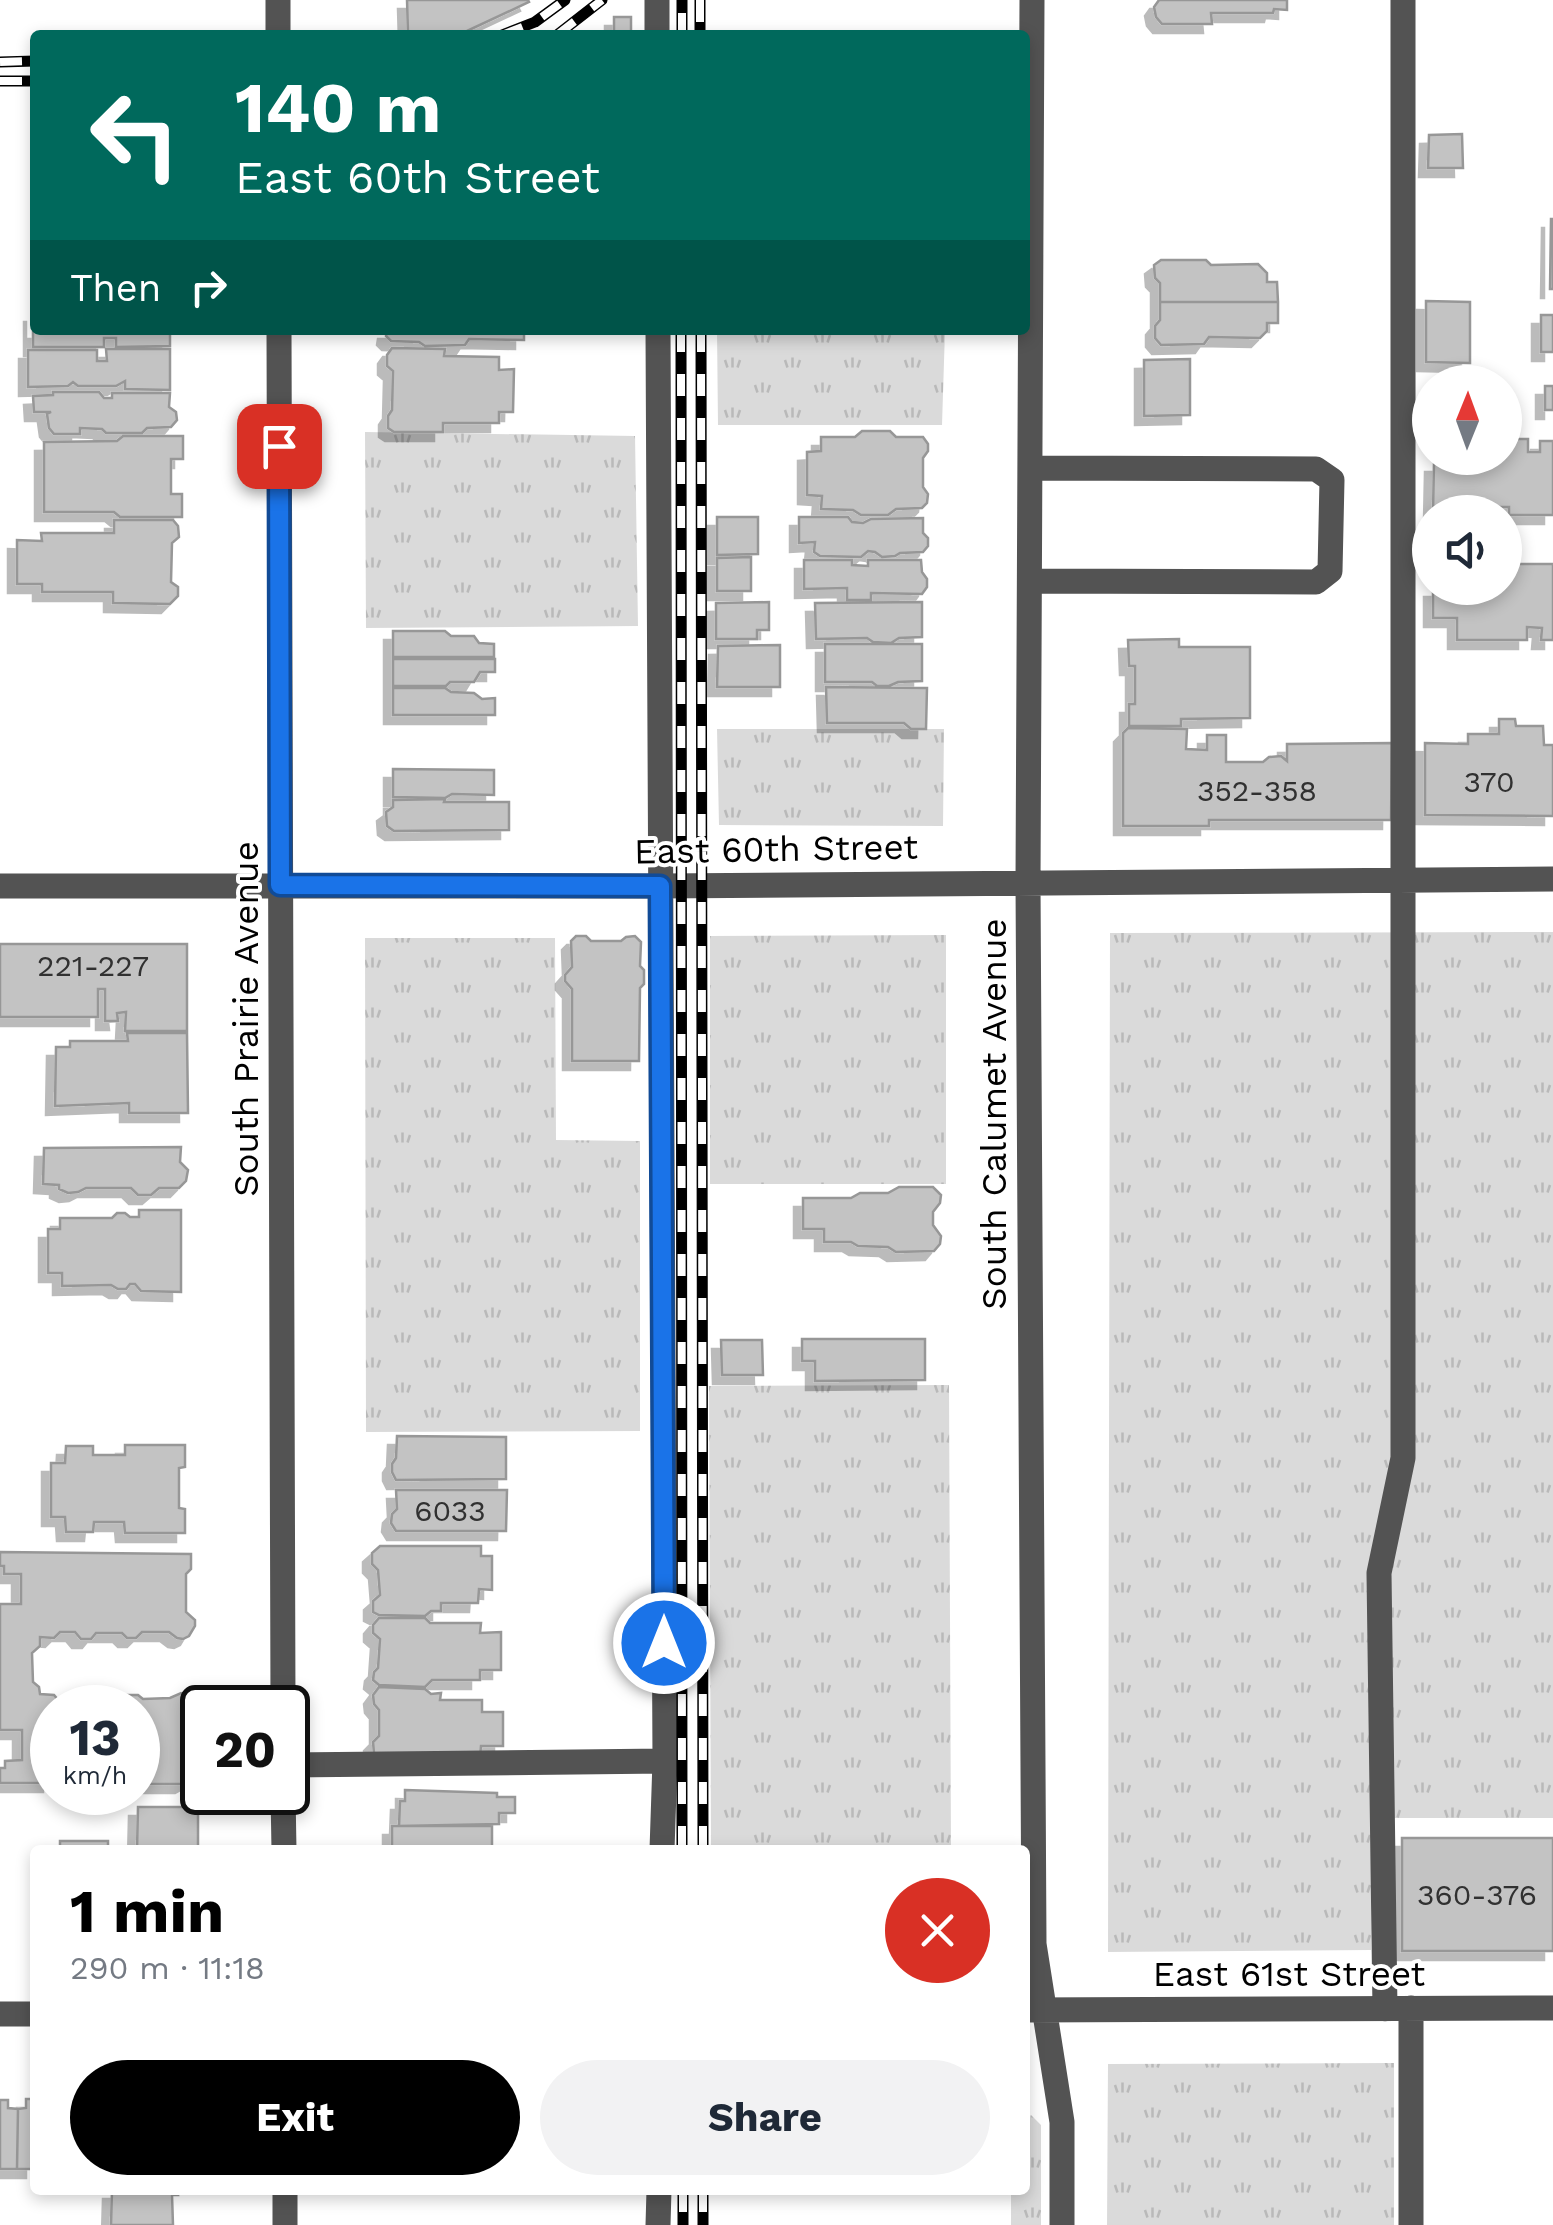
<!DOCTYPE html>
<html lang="en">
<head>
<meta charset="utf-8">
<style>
	body { margin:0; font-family:"Work Sans",sans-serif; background:#f2f2f3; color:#1f2937; height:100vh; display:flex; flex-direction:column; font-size:38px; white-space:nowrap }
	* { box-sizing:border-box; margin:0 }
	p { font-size:32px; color:#747a83 }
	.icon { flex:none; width:55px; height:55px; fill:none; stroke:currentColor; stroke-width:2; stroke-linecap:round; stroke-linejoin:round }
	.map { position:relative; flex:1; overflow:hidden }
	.panel { position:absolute; left:30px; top:1845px; width:1000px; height:350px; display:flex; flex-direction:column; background:#fff; border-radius:10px; box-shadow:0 5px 15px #0003 }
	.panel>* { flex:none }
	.guide { position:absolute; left:30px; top:30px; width:1000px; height:305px; border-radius:10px; box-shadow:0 5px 15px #0003; background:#00695c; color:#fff; overflow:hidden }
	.needle { width:65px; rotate:1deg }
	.fabs { position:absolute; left:1412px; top:365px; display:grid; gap:20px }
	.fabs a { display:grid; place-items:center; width:110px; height:110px; border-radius:50%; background:#fff; box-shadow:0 5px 15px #0003; font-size:50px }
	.speed { position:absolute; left:30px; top:1685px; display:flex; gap:20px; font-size:50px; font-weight:700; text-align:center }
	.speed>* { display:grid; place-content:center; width:130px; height:130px; border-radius:50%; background:#fff; box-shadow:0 5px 15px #0003; line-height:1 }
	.speed small { font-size:25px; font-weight:400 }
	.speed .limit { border:5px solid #111; border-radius:15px; background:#fff; color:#111 }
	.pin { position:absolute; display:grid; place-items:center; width:85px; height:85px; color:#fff; margin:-42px; border-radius:20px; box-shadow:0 5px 15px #0006 }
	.me { position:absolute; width:110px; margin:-55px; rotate:0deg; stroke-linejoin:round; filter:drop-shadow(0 0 8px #0008) }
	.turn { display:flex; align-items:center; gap:35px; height:210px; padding:0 40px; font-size:45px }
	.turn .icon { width:130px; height:130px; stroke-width:2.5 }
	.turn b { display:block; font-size:70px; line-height:85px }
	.then { display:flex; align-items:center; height:95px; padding:0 40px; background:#0003; gap:20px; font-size:38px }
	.round { display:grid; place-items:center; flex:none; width:105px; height:105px; border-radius:52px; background:#f2f2f3 }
	.summary { display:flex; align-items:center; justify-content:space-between; height:170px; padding:0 40px }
	h1 { font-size:60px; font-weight:700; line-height:75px; color:#000 }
	.action { display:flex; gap:20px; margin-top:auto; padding:20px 40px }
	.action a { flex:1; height:115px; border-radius:60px; background:#000; color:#fff; font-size:40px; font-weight:700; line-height:115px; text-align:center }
	.action a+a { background:#f2f2f3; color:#1f2937 }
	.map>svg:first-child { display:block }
	.grass { fill:url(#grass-tufts) }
	.building { fill:#c3c3c3; stroke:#979797; stroke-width:2.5; filter:url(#shadow) }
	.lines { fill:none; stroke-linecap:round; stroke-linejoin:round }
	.minor { stroke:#535353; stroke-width:25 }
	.rail-casing { stroke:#000; stroke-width:11 }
	.rail { stroke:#fff; stroke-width:8; stroke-dasharray:22; stroke-linecap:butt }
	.route-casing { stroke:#114b97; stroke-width:25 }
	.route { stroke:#1a73e8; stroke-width:18 }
	.labels { text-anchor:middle; stroke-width:8; stroke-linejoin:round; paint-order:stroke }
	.number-label { font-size:30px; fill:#313131 }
	.street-label { font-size:35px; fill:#000; stroke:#fff }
</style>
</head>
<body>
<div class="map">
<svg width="1553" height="2225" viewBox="0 0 1553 2225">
	<defs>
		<pattern id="grass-tufts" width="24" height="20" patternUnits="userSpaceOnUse" patternTransform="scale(2.5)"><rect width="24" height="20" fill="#dadada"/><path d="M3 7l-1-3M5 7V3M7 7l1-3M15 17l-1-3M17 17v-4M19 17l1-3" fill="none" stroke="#b9b9b9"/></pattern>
		<filter id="shadow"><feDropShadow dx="-9" dy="9" stdDeviation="0" flood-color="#0004"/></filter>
	</defs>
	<rect width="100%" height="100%" fill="#fff"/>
	<!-- grass -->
	<path class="grass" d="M717,330H945L942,425H718Z
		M365,432L635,436L638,626L366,628Z
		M717,729H944L943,826L719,825Z
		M1553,932V1818H1371V1950L1108,1952L1110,933Z
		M946,935V1184H710V936Z
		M365,938H555L556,1140L640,1141V1431L366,1432Z
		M949,1385L951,1850H711L709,1386Z
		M1394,2063V2225H1107L1108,2064Z
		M1031,2115L1041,2125V2225H1011V2190H1025V2120Z"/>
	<!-- building -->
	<path class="building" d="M407,0H528L529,2L467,31L408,33Z
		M1159,0H1287V10L1274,9L1273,13H1211L1212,24H1162L1156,17L1154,7Z
		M614,17H631V35H614Z
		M1462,134L1463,168H1428L1429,135Z
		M1551,219H1553V289H1550Z
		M1161,260H1206L1211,265L1258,264L1267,273V282H1277L1278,302H1160V283L1155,278L1154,265Z
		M1426,301L1470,302V363L1426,362Z
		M1160,302H1278V323H1267V331L1260,338L1209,337L1204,344L1161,345L1155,338V326L1160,320Z
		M33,313H35V330H170V346L116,347V338H104V347H33Z
		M1541,315H1553V352H1541Z
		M387,330H524V340L469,339L465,345L425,346L419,342L391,341L386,336Z
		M392,348L445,349L444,356L499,357V370L514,369L513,412H499V423H443V432H394L388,428V416L392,410L393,371L387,366V355Z
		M106,349H170V390L125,389V381L116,386H78L73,382L68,386L28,387V350H97V361H107Z
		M1190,359V415L1144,416V360Z
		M1545,386H1553V410H1545Z
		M53,392H99L104,398H112V393H170L169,407L176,412L177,420L171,427L147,428L142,433H106L102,429L80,428V434H54L49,428L47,414L51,412H34L33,396L53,395Z
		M862,431H890L896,437H923L928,444V451L923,458V487L928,494L927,503L922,508L896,509L888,515H861L853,510L821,509L822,496L807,495V452L821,451V437H855Z
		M123,436H183V459H171V494H182V517H120L114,512H44V442L117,441Z
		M1505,439H1528V452H1540V441H1553V515H1509V507H1494L1493,512H1433L1434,463H1454V458H1505Z
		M717,517H758V554L717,555Z
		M799,517H848L852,522L863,523L871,519L923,518V533L928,538V546L923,552L900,553L895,556L882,557L875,552L868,551L861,557L820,556L814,552L815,542L799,543Z
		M114,520H173L178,526L179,537L172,543L171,582L178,587V596L170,604L113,603V592H42V584H17V540L42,541L41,533H114Z
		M751,557V591H717V558Z
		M804,560H852V565L868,566V560H921L922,572L927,579V587L922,594L871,593V600H847V588L804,589Z
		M1509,564H1553V640H1541L1542,628L1527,627V640H1457V618H1433V588H1505V574H1509Z
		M769,602V630H757V639H716V603Z
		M922,602V637L899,638L891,643L873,642L867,638L816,639L815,603Z
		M393,631H445L451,636H474L479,643L494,644V657H393Z
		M1179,639V647H1250V718L1181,719V726H1129V704H1135V666H1129L1128,640Z
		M825,644H922V681L898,682L889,686H877L872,682H825Z
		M780,645V687H717L718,646Z
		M393,659H495V672H480L474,682H450L446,686H393Z
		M826,687L927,688L926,729H911L904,723H827Z
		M393,688H445L451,692L474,693L482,699L495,698V715H393Z
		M1499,719H1515L1516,726H1543L1544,745H1553V816L1425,815V743L1468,744V734H1499Z
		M1128,728L1187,729L1186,749L1207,750V735H1226V762H1263L1269,757L1281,756L1287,761V744L1392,743L1391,820H1209V826H1123V733Z
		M393,769L494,770V795L452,794L445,798L393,797Z
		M445,799L444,802H509V830L394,831L387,826L386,812L393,807V800Z
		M576,936H586L591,941H621L626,937L635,936L641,942L640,966L644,970V984L640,988L639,1061H572V989L565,981V975L572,967L571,941Z
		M0,944H187V1031H125L126,1012L117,1013L118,1021H105V989H98V1017H0Z
		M127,1033H187L188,1113H129V1103L55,1106L56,1047H70V1041H128Z
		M181,1147L180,1162L188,1170L186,1181L179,1188H159L151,1195H138L131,1188H86L78,1192L68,1193L59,1189V1185L43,1184L44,1148Z
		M899,1187H933L941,1195L940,1203L933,1212V1225L941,1236L940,1244L934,1251L896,1252L888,1247L858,1246L851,1242H824V1229H803V1198H851L860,1193H888Z
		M139,1210H181V1292L141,1291L135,1284H130L126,1289H118L111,1285L62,1286V1273H48V1229H60V1218H112L117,1213H125L130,1217H139Z
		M802,1339H925V1380L815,1381V1361H802Z
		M721,1340H762L763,1375H722Z
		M397,1436L506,1437V1479L396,1480L392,1472V1464L396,1458Z
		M125,1445H185V1467L179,1468V1508L185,1509V1533H125L124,1522H94L93,1532H66L65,1517H51V1463H65L66,1446H93V1455H125Z
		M396,1490H507L506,1531H396L391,1523L392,1514L397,1509Z
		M380,1546H481V1556H492V1590L479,1589L478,1603H441V1611H431L425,1616L379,1615L373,1612V1601L380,1595L378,1570L372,1564V1553Z
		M0,1552L191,1554V1569L186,1574V1612L195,1620V1626L189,1636L183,1639L177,1638L169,1632H142L136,1638H127L122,1633H96L91,1639H81L75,1632H60L54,1638L40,1637V1646L32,1653L33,1682L39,1687L40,1694L54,1695L60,1702L73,1701L80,1694L95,1693L98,1699H119L126,1695H138L143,1699L170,1698L181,1693L192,1698L195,1703L193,1715L188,1719V1761L193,1763V1779L184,1784H138V1708H52V1783H0V1768H5V1761L22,1760V1730H0V1604H21V1574H4V1566H0Z
		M379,1618H425L430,1623H481L480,1633L501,1632V1670H480V1680H432L425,1687L379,1685L373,1680L374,1672L378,1668L380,1639L373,1633V1625Z
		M379,1687L425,1689L431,1694L441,1693L440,1700H482V1712H503V1746H481L480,1758L374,1753L373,1742L379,1736V1710L374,1704L373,1695Z
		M405,1790L497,1793V1797H515V1813H499V1824L399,1826L400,1801H405Z
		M138,1807H198V1850H137Z
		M392,1826H492V1850H392Z
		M1402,1838H1553V1951H1402Z
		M60,1841H108V1850H60Z
		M26,2099H35V2169H17L18,2109L26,2108Z
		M0,2100H8V2108L18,2109L17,2169H0Z
		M112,2190H177L178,2195H172L173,2225H111Z"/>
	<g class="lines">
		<!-- minor -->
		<path class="minor" d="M278,0V35
			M657,0V35
			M1032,0L1028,882L1034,1944L1062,2122V2225
			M279,330L283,1708
			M658,330L665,1761L662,1850
			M1030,581L1316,582L1330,571L1332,480L1316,469L1030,468
			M0,886H660L1553,879
			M288,1765L665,1761
			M283,1792L284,1850
			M1385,2009L1379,1573L1403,1458V0
			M1025,2010L1553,2008
			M0,2014H35
			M285,2190V2225
			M658,2225L659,2190
			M1411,2225V2008"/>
		<defs>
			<path id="rail" d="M700,0V35
				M502,35L535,22L565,0
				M557,35L602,0
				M682,35V0
				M0,62L35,61
				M0,81H35
				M681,330L682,1850
				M701,330L703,1850
				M683,2190V2225
				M703,2190V2225"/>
		</defs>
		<!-- rail casing -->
		<use href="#rail" class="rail-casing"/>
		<!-- rail -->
		<use href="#rail" class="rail"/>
	</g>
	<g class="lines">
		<defs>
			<path id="route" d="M279,446L280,885L660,886L664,1643"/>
		</defs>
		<!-- route casing -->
		<use href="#route" class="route-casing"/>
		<!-- route -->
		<use href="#route" class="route"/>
	</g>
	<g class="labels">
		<!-- number labels -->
		<g class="number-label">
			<text x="1489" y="792">370</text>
			<text x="1257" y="801">352-358</text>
			<text x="93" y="976">221-227</text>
			<text x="450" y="1521">6033</text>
			<text x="1477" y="1905">360-376</text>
		</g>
		<!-- street labels -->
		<g class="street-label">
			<text transform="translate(776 849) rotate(-1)" y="12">East 60th Street</text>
			<text transform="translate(246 1019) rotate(-90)" y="12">South Prairie Avenue</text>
			<text transform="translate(994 1114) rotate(-90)" y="12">South Calumet Avenue</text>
			<text x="1289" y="1986">East 61st Street</text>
		</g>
	</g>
</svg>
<div class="fabs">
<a><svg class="needle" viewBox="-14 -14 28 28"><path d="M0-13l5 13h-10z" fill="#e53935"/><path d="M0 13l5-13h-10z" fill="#747a83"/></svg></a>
<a><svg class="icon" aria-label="sound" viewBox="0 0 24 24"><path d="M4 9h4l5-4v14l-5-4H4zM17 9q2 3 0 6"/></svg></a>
</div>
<div class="speed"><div>13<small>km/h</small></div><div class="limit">20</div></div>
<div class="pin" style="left:279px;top:446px;background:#d93025"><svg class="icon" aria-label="arrive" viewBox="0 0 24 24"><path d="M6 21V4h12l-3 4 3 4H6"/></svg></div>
<svg class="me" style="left:664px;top:1643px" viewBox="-20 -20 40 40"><circle r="17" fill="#1a73e8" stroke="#fff" stroke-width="3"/><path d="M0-11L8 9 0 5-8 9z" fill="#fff"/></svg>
<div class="guide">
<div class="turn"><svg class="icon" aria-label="left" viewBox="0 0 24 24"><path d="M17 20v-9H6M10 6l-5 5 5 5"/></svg><div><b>140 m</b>East 60th Street</div></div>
<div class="then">Then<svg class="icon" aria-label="right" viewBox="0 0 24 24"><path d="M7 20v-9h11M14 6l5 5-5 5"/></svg></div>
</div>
<section class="panel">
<div class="summary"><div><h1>1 min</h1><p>290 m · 11:18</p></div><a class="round" style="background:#d93025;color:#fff"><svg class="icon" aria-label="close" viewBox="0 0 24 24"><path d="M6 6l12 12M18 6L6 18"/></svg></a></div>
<div class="action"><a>Exit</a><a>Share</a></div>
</section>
</div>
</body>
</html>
